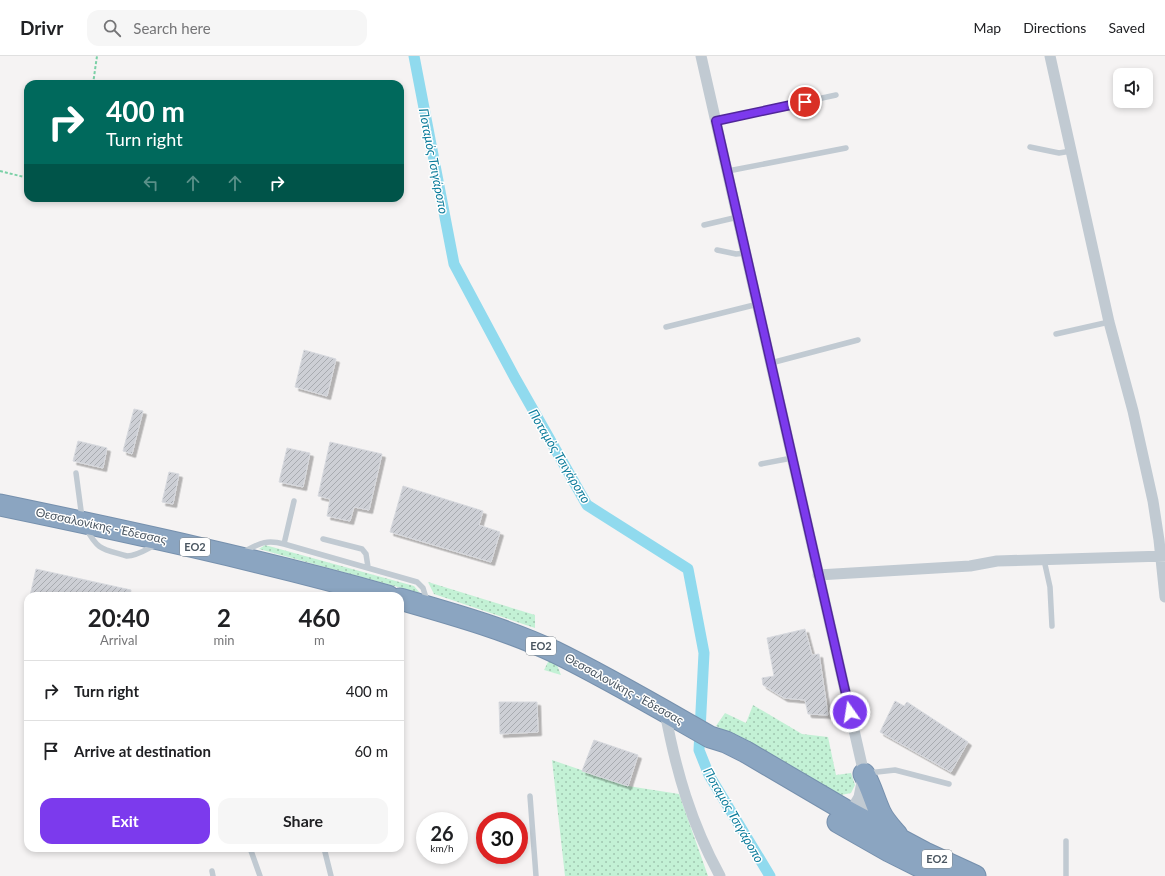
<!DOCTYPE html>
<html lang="en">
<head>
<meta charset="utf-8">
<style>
	body { margin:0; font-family:Lato,sans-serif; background:#f6f6f6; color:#202124; height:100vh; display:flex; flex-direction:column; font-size:15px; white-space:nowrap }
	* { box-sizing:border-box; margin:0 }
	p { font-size:13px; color:#757577 }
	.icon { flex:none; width:22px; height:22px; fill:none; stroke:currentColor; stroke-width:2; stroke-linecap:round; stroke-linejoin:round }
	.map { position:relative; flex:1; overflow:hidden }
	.drawer { position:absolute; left:24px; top:536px; width:380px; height:260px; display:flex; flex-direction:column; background:#fff; border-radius:12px; box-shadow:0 2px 6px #0003 }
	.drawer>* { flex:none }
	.top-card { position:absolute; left:24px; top:24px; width:380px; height:122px; border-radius:12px; box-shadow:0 2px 6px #0003; background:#00695c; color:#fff; overflow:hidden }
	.controls { position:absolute; left:1113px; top:12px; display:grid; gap:8px }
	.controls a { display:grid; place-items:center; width:40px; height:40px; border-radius:8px; background:#fff; box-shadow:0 2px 6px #0003; font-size:20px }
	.speed { position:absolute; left:416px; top:756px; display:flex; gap:8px; font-size:20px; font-weight:700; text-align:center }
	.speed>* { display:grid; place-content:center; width:52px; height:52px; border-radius:50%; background:#fff; box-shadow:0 2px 6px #0003; line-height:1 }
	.speed small { font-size:10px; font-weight:400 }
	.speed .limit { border:6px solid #d22; background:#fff; color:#111 }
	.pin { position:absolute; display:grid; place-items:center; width:34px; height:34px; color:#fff; margin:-17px; border:2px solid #fff; border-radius:50%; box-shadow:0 1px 4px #0007 }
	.me { position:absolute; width:44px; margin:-22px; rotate:347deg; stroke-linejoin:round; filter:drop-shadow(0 0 3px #0008) }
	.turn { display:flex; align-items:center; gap:14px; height:84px; padding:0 16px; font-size:18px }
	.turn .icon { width:52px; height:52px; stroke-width:2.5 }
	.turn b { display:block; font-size:28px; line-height:34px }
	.lanes { display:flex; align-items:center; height:38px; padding:0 16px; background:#0003; justify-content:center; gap:20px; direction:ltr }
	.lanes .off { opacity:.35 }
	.eta { display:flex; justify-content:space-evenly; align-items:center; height:68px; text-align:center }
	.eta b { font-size:24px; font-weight:700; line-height:28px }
	.primary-button { display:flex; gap:8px; margin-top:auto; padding:8px 16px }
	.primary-button a { flex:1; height:46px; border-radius:12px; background:#7c3aed; color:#fff; font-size:16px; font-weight:700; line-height:46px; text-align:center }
	.primary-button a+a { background:#f6f6f6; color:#202124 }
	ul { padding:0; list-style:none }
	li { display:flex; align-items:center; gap:12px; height:60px; padding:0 16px; border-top:1px solid #e0e0e0 }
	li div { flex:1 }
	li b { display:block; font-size:15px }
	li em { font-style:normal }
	header { display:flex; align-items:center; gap:24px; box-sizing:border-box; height:56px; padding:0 20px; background:#fff; border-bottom:1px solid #e0e0e0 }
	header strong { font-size:19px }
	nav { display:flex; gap:22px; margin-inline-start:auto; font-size:14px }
	.search { width:280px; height:36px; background:#f6f6f6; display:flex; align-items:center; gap:10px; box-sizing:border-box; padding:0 14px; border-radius:12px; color:#757577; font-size:15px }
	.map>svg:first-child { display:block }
	.grass { fill:url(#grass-dots) }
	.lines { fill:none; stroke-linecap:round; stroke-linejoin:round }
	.canal { stroke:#90daee; stroke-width:11 }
	.building { fill:url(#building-hatch); stroke:#d7d9de; filter:url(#shadow) }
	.highway-casing { stroke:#7690ad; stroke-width:23 }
	.path { stroke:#7ad0a6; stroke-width:2; stroke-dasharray:3 2; stroke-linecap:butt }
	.lane { stroke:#c1cad2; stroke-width:5.5 }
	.street { stroke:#c1cad2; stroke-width:11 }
	.highway { stroke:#8ba5c1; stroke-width:21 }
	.route-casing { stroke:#51269a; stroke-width:10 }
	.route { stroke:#7c3aed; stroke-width:7 }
	.labels { text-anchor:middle; stroke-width:3; stroke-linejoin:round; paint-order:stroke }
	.shield { fill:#fff; stroke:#808990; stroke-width:1 }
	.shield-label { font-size:11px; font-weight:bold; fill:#4a5661 }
	.street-label { font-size:12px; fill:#4a5661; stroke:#fff }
	.water-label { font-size:13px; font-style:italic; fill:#0c7c9b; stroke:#fff }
</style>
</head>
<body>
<header>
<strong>Drivr</strong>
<div class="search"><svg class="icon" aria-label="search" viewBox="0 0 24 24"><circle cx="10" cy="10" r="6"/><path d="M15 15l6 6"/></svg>Search here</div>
<nav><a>Map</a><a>Directions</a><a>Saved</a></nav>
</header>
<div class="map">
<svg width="1165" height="820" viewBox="0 0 1165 820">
	<defs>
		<pattern id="grass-dots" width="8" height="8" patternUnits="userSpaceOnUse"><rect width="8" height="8" fill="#c3f1d5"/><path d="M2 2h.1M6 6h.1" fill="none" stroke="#a0c6b0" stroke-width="1.8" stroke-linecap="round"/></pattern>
		<pattern id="building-hatch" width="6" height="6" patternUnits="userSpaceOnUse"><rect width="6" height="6" fill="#cdcfd5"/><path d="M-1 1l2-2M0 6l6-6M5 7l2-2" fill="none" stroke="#a8abb0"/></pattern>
		<filter id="shadow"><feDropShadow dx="3.5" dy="3.5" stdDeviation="0" flood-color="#0004"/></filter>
	</defs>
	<rect width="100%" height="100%" fill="#f5f3f3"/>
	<!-- grass -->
	<path class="grass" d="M265,489L414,530L420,537L259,493Z
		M428,526L535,559V572L434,538Z
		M550,602L557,609L561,619L544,614Z
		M753,649L802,678L828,681L836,719L851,717L855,729L851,737L841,739L831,736L752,689L716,670L725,657L746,667Z
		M552,704L628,730L679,738L708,820H565Z"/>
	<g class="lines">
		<!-- canal -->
		<path class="canal" d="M414,0L454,208L515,322L587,449L688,513L704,597L699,694L709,719L770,820"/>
	</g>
	<!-- building -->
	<path class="building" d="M304,294L336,303L327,340L295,331Z
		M134,353L143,355L132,398L123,395Z
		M78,385L107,392L103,412L73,405Z
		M330,386L382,398L369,454L354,451L350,465L327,460L330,443L318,440Z
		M287,392L310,397L303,431L279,426Z
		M169,416L179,418L173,448L162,446Z
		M403,430L483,455L479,469L500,476L491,506L390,476Z
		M36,513L131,534L130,540H30Z
		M805,573L812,599L819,598L828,659L808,658L805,644L784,642L763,629L762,622L774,620L767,582Z
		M895,645L904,650L907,646L968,686L951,716L880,676Z
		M499,646H537L538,676L500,678Z
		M594,684L638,699L628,730L582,715Z"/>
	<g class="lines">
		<defs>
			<path id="highway" d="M0,449C130,476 260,504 388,540
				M400,543C452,558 506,573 555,596C608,622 659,652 710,681L726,686L746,696L850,757L925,797L975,820
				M864,718C871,730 874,743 880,756C884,765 891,772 897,779
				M838,766L889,795L939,820"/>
		</defs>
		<!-- highway casing -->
		<use href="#highway" class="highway-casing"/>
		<!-- path -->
		<path class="path" d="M93,28L97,0
			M0,115L28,122"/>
		<!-- lane -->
		<path class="lane" d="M716,65L836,39
			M1030,91L1059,97L1071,95
			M728,115L846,92
			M704,169L738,161
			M717,194L736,198L746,197
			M666,271L758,248
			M1056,278L1109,266
			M771,307L858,284
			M761,408L792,402
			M76,417L82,462
			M86,472C98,495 103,493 127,500C137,500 147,493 155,489
			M323,483L362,493L366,498L368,511
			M284,488L294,445
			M243,496C259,488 265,483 284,488L417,526L423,532L427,545
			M1044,504L1050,531L1052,570
			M868,717L895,714L949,728
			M530,740L536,820
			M250,792L260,820
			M324,792L331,820
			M212,815L213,820
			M1066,820V785"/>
		<!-- street -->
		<path class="street" d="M701,0L864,718C867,739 869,746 856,764
			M1050,0L1109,266L1133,355L1153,445L1159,484L1165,541
			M818,519L970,510L997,505L1165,500
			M665,656C676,715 691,767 720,820
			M848,760L859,741L862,726"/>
		<!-- highway -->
		<use href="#highway" class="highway"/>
	</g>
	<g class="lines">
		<defs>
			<path id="route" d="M805,46L716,65L850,656"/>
		</defs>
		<!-- route casing -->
		<use href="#route" class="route-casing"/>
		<!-- route -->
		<use href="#route" class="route"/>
	</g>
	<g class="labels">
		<!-- shield labels -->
		<g class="shield">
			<rect x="180" y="482" width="30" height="18" rx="3"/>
			<rect x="526" y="581" width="30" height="18" rx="3"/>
			<rect x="922" y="794" width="30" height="18" rx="3"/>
		</g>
		<g class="shield-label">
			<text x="195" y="495">ΕΟ2</text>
			<text x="541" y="594">ΕΟ2</text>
			<text x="937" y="807">ΕΟ2</text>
		</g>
		<!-- street labels -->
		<g class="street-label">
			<text transform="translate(101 470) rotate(12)" y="4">Θεσσαλονίκης - Έδεσσας</text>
			<text transform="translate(624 633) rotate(29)" y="4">Θεσσαλονίκης - Έδεσσας</text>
		</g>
		<!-- water labels -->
		<g class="water-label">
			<text transform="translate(434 105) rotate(79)" y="5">Ποταμός Τσιγάροπο</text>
			<text transform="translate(560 400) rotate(59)" y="5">Ποταμός Τσιγάροπο</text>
			<text transform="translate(734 759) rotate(60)" y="5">Ποταμός Τσιγάροπο</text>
		</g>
	</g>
</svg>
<div class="controls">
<a><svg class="icon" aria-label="sound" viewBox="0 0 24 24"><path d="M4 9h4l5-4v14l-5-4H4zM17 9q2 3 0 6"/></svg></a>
</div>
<div class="speed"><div>26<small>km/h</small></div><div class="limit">30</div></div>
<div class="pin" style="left:805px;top:46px;background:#d93025"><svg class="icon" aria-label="arrive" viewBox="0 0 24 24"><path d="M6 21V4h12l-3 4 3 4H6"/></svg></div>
<svg class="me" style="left:850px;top:656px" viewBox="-20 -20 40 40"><circle r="17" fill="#7c3aed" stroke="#fff" stroke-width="3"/><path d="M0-11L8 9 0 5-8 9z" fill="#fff"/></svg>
<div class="top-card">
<div class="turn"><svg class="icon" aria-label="right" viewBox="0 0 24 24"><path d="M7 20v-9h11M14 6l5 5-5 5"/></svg><div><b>400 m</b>Turn right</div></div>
<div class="lanes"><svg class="icon off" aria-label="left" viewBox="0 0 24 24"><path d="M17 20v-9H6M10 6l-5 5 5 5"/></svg><svg class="icon off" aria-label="ahead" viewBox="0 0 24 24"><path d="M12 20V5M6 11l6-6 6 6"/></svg><svg class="icon off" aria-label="ahead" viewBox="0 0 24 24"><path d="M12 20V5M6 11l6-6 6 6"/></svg><svg class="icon" aria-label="right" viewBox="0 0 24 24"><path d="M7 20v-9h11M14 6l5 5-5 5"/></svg></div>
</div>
<section class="drawer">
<div class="eta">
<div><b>20:40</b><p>Arrival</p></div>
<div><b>2</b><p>min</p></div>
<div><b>460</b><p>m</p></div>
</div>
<ul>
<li><svg class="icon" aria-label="right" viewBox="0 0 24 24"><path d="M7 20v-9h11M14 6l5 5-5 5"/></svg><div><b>Turn right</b></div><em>400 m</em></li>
<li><svg class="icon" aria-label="arrive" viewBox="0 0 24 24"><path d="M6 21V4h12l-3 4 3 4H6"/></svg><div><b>Arrive at destination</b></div><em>60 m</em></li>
</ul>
<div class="primary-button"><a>Exit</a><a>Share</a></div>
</section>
</div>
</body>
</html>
